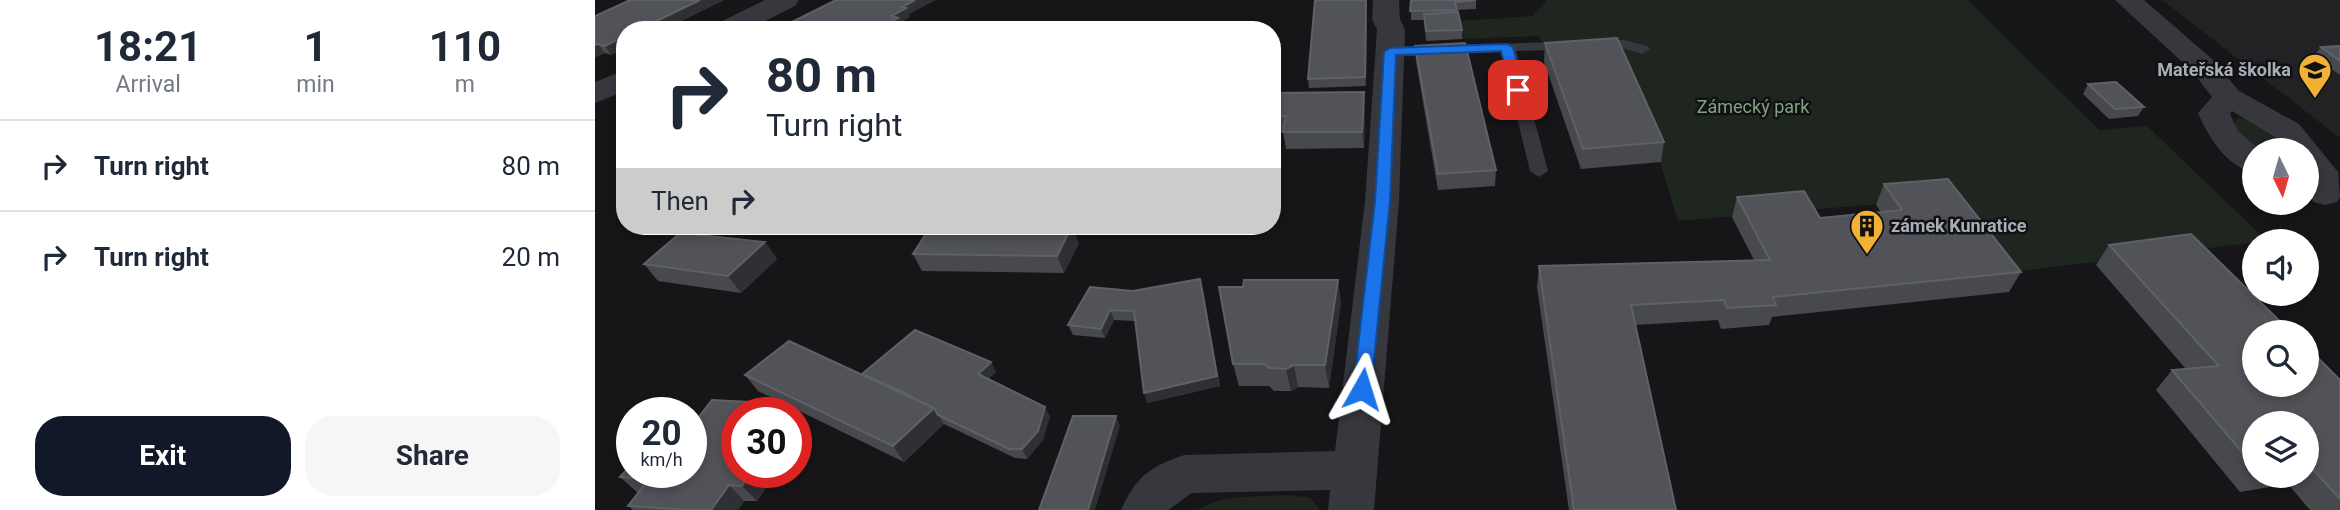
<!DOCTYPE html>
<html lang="en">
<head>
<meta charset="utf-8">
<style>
	body { margin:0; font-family:Roboto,sans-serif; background:#f6f6f7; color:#1f2937; height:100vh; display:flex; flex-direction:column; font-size:26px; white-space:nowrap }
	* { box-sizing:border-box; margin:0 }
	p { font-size:23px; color:#747a83 }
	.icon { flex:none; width:38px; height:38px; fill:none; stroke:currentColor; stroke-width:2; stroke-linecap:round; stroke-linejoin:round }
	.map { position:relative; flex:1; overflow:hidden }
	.drawer { display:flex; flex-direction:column; background:#fff; width:595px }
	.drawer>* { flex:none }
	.top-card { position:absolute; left:21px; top:21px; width:665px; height:214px; border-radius:28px; box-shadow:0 4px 10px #0003; background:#fff; color:#1f2937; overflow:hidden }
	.needle { width:46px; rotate:175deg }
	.tools { position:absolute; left:1647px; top:138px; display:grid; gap:14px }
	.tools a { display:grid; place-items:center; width:77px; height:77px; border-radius:50%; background:#fff; box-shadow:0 4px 10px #0003; font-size:35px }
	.speed { position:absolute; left:21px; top:397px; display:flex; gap:14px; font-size:35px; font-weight:700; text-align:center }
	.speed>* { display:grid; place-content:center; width:91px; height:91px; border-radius:50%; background:#fff; box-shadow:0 4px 10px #0003; line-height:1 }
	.speed small { font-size:18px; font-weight:400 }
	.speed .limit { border:10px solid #d22; background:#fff; color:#111 }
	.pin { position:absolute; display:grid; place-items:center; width:60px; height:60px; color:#fff; margin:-30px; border-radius:14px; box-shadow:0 4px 10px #0006 }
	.me { position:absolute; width:77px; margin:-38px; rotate:6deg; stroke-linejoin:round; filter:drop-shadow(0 0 5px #0008) }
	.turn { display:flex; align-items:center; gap:24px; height:147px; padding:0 35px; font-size:32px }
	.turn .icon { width:91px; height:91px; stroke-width:2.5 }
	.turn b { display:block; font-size:49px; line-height:60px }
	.then { display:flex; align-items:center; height:66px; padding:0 35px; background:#0003; gap:14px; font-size:26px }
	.eta { display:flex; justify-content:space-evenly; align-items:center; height:119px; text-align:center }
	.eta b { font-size:42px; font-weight:700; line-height:49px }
	.primary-button { display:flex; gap:14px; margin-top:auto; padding:14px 35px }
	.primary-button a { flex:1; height:80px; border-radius:28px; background:#111827; color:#fff; font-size:28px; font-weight:700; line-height:80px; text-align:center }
	.primary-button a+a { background:#f6f6f7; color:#1f2937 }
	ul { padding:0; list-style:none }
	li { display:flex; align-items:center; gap:21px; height:91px; padding:0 35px; border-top:2px solid #e0e1e3 }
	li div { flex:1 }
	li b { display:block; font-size:26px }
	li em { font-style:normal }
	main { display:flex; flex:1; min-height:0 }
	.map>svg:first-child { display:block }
	.built { fill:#222225 }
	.green { fill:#1e261f }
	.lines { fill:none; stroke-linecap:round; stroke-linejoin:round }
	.lane { fill:#37383d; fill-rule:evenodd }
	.street { fill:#37383d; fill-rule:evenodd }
	.wall { fill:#47494d; fill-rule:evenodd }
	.shaded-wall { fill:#2f3033 }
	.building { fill:#525359; stroke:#5f6168; stroke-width:2 }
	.route { fill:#1a73e8; stroke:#114b97; stroke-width:2 }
	.labels { text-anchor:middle; stroke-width:5; stroke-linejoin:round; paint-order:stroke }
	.poi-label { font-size:18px; font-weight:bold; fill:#a8adb8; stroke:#111113; text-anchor:end }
	.park-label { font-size:18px; fill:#7fa381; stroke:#111113 }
</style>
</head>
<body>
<main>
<section class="drawer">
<div class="eta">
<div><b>18:21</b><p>Arrival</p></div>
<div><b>1</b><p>min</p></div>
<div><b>110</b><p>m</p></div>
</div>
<ul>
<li><svg class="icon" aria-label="right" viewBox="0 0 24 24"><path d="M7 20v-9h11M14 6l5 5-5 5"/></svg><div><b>Turn right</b></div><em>80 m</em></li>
<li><svg class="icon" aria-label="right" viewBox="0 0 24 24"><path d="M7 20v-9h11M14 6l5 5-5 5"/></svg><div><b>Turn right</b></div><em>20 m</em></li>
</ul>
<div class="primary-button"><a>Exit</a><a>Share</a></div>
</section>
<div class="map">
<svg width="1745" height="510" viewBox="0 0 1745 510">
	<rect width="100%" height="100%" fill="#161618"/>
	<!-- built -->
	<path class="built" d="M1567,0H1745V138L1647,62Z"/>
	<!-- green -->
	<path class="green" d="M952,0H1373L1504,130L1552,126L1672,241L1400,274L1344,199L1083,221L1065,162L949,46L944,36L867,39L863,21L938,16Z
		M1642,118C1661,119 1687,135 1698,150H1659L1645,137L1639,124Z
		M694,495L715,498L725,510H604C622,494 670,497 694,495Z"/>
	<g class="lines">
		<!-- lane -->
		<path class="lane" d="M1029,40L1052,46L1055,49L1047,54L1028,48L921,51L953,171L944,177L935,171L906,52L795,57L787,52L795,47Z"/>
		<!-- street -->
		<path class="street" d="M170,0H204L200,6L153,30H117L121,24Z
			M778,0H804L805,19L810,30L804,201L779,510H733L735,490L597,493L573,510H526C541,477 554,467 589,455L740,451L770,201L782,30L777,19Z
			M1520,0H1549L1617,59L1644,91L1704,124L1743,172L1745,197L1742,202L1730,205L1718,202L1712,186V150H1693L1682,138L1637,111L1635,114L1643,131L1665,150H1659V173C1631,166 1614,138 1603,113L1617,97L1597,71Z
			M30,70V91L0,103V82Z"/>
	</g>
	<!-- wall -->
	<path class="wall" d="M35,0H129L68,30H30V48L16,55L10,53L0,57V16Z
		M720,0H772L771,86L714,88L713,79Z
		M816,0H881V9L862,10L867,30V39L831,41L829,20H816Z
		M950,43L1069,142L1066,162L986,169L949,62Z
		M820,46L901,170L900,186L843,190L821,61Z
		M1745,46V75L1719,56L1726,47Z
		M1493,84L1549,107L1543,116L1514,119L1488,94Z
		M769,92L770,108L769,148L691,149L688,132L677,133V93Z
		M1289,184L1426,272L1414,292L1177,317L1174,325L1126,329L1123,320L1040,325L1081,510H974L942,287L944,266L1159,260L1137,217L1142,197L1225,218L1286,212L1281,205Z
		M170,242L182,259L146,293L63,281L49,264Z
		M484,243L469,273L327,271L318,254Z
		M1514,245L1745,380V510H1715L1693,484L1645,492L1561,390L1577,370L1591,369L1501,265ZM1659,424H1712V476H1659Z
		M608,289L625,386L552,403L540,321L519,320L510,338L478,335L473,325L538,291Z
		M746,302L734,388L703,387L696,391H679L674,386H644L638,364Z
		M401,372L393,379L455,416L448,440L432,459L420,458L349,424L309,462L192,405L142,472H182L162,501H149L143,510H38L33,506L43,493L25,477L99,423L190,404L163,391L150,375L268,376Z"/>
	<!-- shaded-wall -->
	<path class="shaded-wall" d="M105,0H129L68,30H43Z
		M320,0H341L314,14L315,17L305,23L307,27L302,30H280L307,7Z
		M771,0H772L771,86L770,77Z
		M30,36V48L16,55L10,46Z
		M3,44L10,53L0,57V45Z
		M769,92L770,108L769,148L767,132Z
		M477,226L484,243L469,273L462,256Z
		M170,242L182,259L146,293L133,276Z
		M605,279L625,386L552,403L549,393Z
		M743,280L746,302L734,388L730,365Z
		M515,310L519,320L510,338L506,329Z
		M396,362L401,372L388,383L383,374Z
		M699,365L703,387L696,391L691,369Z
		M192,404L198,413H185Z
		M450,407L455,416L448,440L432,459L427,449Z
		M339,408L349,424L309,462L298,446Z
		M521,416L525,426L500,510H493Z
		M157,472H182L162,501L147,486Z
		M134,485L149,501L143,510H116Z"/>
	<!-- building -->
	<path class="building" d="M35,0H105L43,30H30V36L10,46L3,44L0,45V16Z
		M241,0H320L307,7L311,8L297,16L303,18L280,30H181Z
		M720,0H771L770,77L713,79Z
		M816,0H881L860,2L862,10L815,11Z
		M863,12L867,30L831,31L829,14Z
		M537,24L602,26L601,30H534Z
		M1022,38L1069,142L988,149L950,43Z
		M870,43L901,170L843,174L820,46Z
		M1745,46V61L1726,47Z
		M1521,82L1549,107L1520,109L1493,84Z
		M769,92L767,132H688L691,116H677V93Z
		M1353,179L1426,272L1178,297L1181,305L1132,308L1129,300L1036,305L1081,510H979L944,266L1175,260L1142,197L1209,191L1225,218L1307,210L1289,184Z
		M336,226H477L462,256L318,254Z
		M85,233L170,242L133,276L49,264Z
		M1596,234L1696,332H1659V385H1712V347L1745,380V499L1714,465H1712V424H1659V466L1577,370L1624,366L1514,245Z
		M605,279L622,376L549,393L539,311L515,310L506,329L473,325L495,287L538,291Z
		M649,280H743L730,365H699L691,369L674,368L669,364H638L624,287H648Z
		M320,330L396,362L383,374L450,407L443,431L427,449H414L343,415L339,408L322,400L314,395L267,374Z
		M194,341L339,408L298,446L150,375Z
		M117,400L192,404L185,413H142V472H157L147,486L134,485L116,510H94L33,506L54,479L25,477L37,464V472H96V423H99Z
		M478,416H521L493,510H444Z"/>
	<!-- route -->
	<path class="route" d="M912,44L918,47L929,90L927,93L923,94L916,90L906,51L801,55L795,201L776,389L774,394L767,397L761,394L758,389L780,201L789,52L795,48Z"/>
	<!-- icons -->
	<defs>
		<symbol id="school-pin" viewBox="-11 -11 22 30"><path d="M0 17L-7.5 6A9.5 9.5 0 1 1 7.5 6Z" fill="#f2b134" stroke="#111113"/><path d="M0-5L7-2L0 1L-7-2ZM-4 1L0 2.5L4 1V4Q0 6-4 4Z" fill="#111"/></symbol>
		<symbol id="building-pin" viewBox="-11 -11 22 30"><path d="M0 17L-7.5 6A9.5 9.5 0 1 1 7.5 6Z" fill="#f2b134" stroke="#111113"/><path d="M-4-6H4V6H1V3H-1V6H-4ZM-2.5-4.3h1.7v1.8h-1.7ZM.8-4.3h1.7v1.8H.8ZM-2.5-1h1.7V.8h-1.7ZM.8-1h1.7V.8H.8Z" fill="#111"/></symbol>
	</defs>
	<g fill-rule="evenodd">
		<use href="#school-pin" x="1701" y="51" width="38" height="52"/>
		<use href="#building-pin" x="1253" y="207" width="38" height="52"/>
	</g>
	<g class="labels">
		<!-- poi labels -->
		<g class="poi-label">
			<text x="1696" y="76">Mateřská školka</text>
			<text x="1296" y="232" text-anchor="start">zámek Kunratice</text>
		</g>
		<!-- park labels -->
		<g class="park-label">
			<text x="1158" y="113">Zámecký park</text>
		</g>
	</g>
</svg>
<div class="tools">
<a><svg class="needle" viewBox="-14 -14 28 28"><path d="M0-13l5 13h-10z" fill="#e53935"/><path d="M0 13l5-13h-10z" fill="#747a83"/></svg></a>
<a><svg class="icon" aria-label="sound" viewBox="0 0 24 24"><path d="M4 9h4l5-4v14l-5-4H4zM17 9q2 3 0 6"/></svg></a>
<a><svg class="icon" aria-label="search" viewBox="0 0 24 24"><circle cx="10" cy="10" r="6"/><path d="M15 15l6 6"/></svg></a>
<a><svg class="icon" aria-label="layers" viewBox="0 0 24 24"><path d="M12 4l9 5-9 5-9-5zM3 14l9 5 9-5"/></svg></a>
</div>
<div class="speed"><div>20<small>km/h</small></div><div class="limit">30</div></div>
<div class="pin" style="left:923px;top:90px;background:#d93025"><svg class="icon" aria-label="arrive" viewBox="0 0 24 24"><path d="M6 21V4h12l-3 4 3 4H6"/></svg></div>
<svg class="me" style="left:767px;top:389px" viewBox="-20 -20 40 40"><path d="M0-17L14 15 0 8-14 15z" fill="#1a73e8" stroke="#fff" stroke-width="4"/></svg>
<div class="top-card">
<div class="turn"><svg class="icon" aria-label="right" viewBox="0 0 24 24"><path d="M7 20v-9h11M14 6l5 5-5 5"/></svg><div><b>80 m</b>Turn right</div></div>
<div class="then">Then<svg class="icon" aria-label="right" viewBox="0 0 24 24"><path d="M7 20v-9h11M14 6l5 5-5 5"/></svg></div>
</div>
</div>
</main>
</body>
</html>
